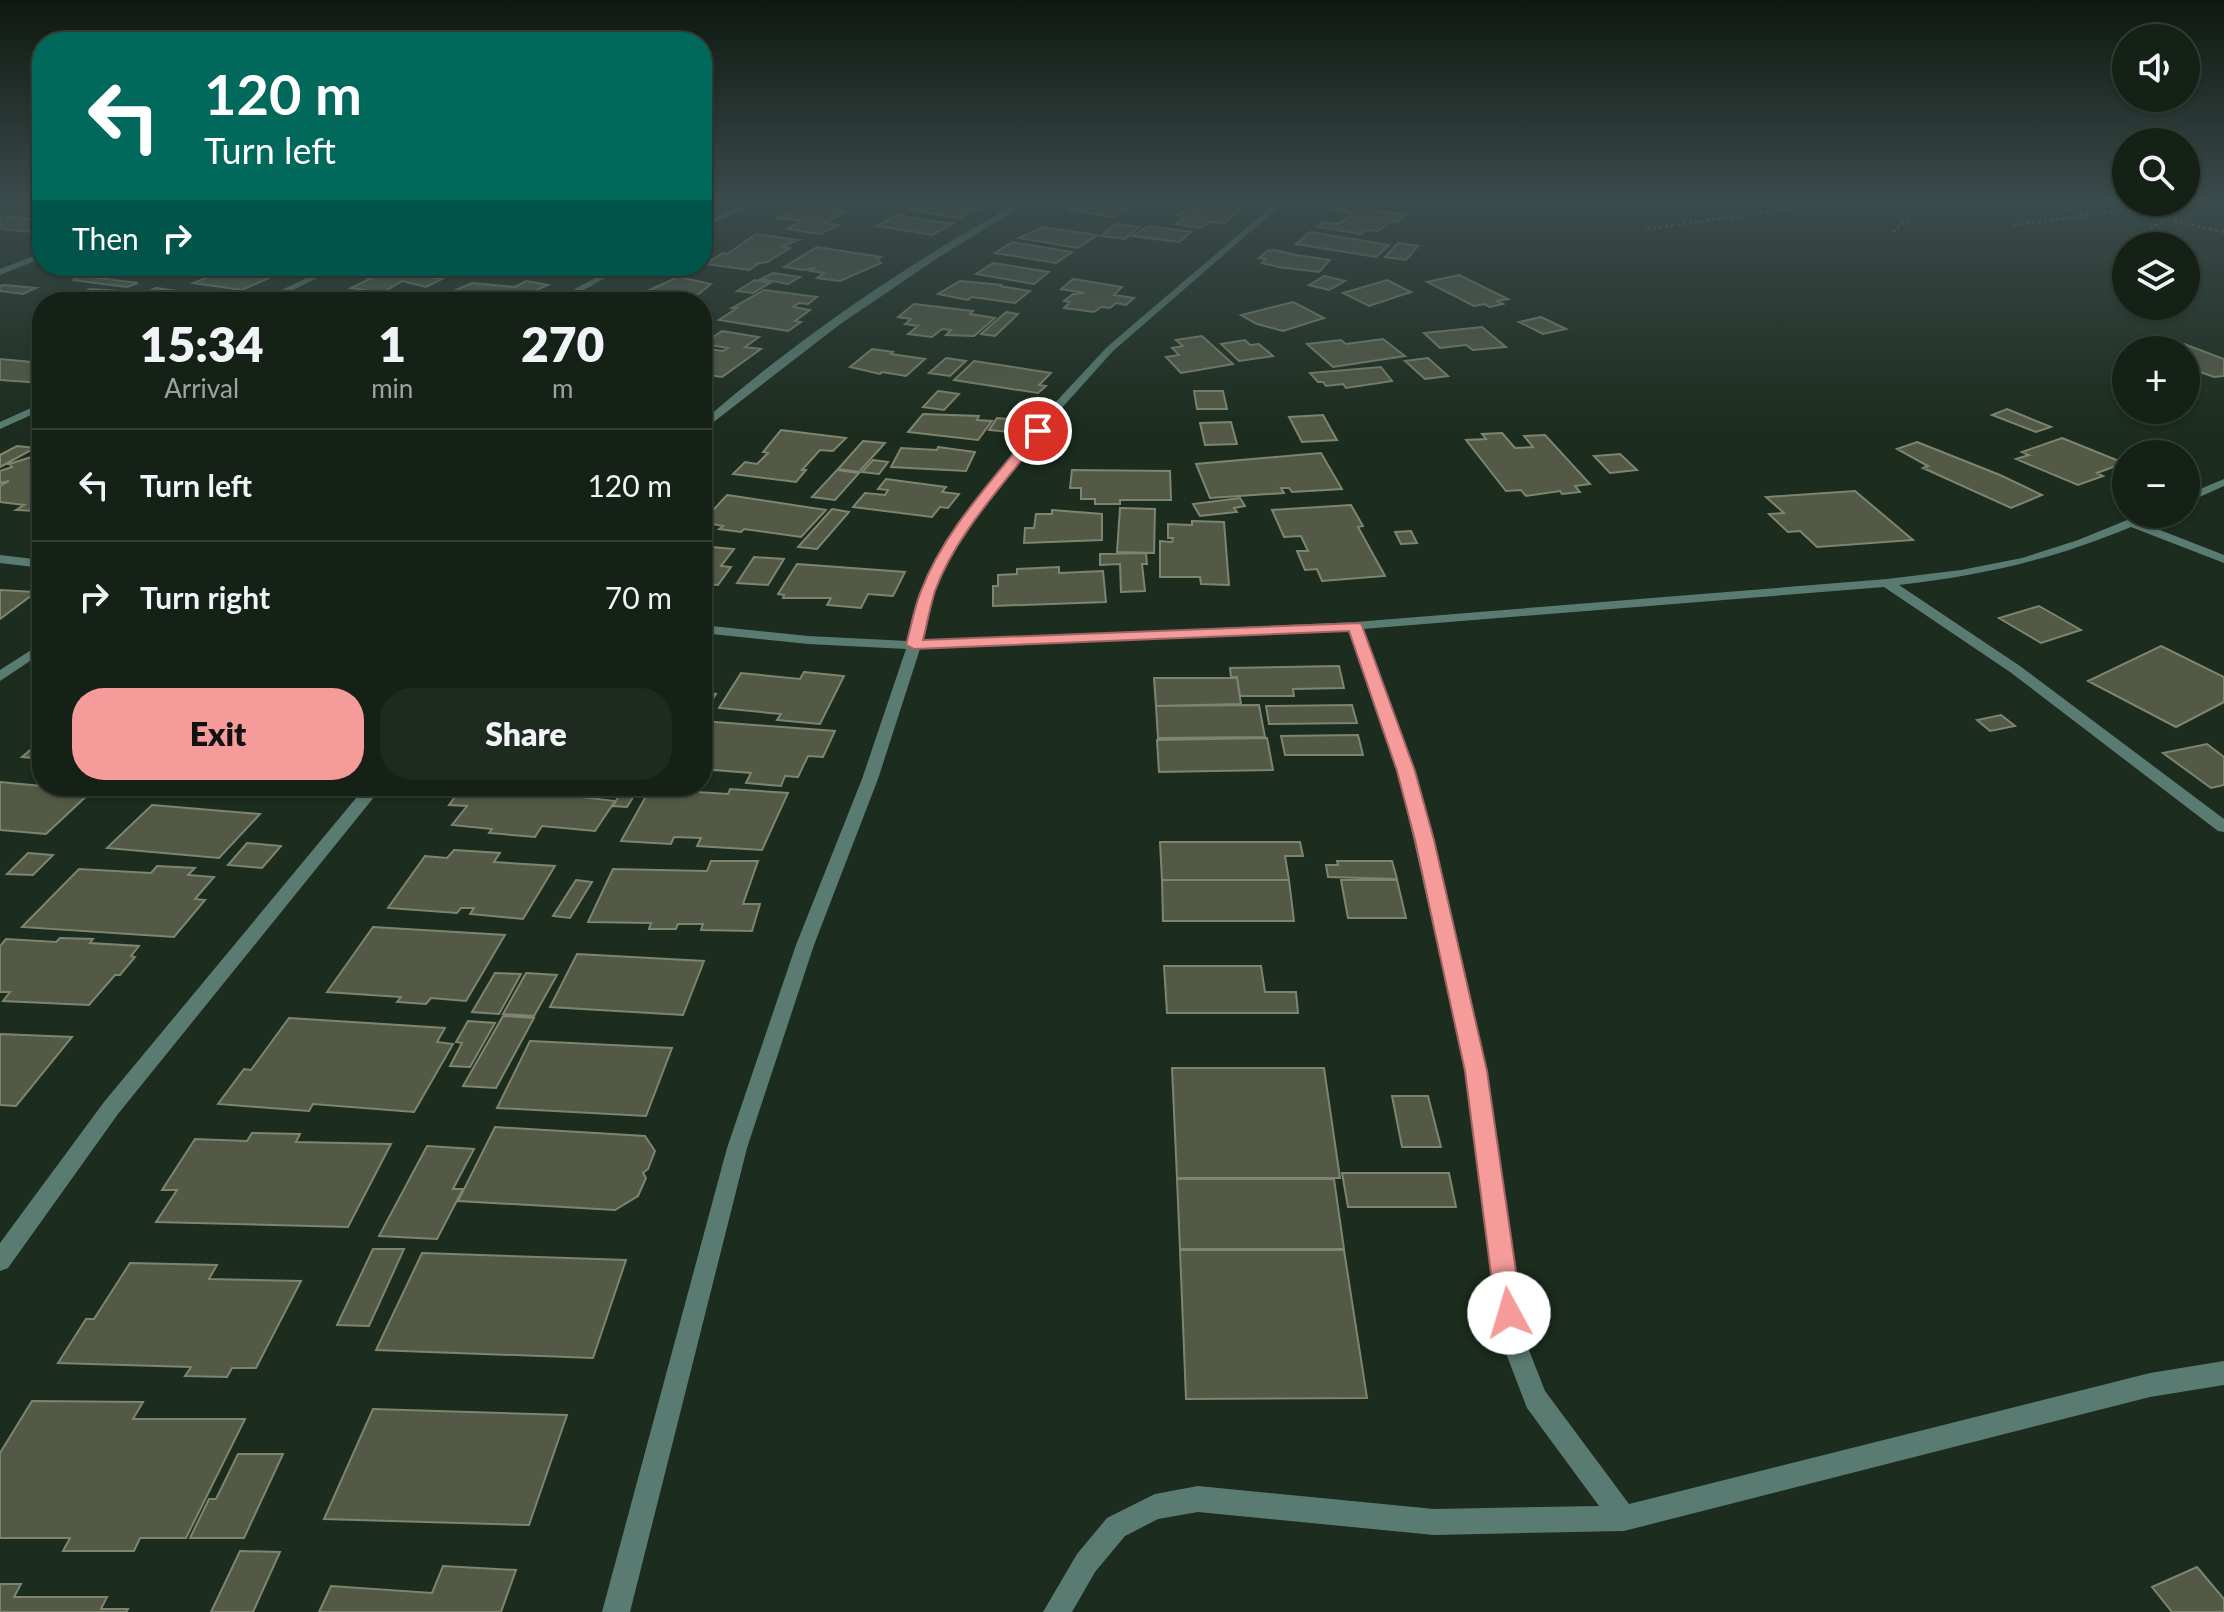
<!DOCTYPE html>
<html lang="en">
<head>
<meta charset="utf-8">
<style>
	body { margin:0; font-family:Lato,sans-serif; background:#1e291f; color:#f1f3f6; height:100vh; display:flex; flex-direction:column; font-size:30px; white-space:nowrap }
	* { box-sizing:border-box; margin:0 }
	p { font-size:26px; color:#9da3a1 }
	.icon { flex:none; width:44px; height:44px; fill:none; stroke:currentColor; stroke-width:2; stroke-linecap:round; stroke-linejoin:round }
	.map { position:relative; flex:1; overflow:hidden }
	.drawer { position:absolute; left:32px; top:292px; width:680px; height:504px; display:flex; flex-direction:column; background:#152116; border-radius:32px; box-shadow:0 2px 6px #0004,0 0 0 2px #343e35 }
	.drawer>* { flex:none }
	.banner { position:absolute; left:32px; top:32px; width:680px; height:244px; border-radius:32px; box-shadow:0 2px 6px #0004,0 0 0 2px #343e35; background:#00695c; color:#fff; overflow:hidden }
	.buttons { position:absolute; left:2112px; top:24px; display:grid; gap:16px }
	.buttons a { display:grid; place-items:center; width:88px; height:88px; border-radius:50%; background:#152116; box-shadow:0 2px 6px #0004,0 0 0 2px #343e35; font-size:40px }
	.pin { position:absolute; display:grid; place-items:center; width:68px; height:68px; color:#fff; margin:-34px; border:4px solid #fff; border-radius:50%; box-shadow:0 2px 8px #0007 }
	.me { position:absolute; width:88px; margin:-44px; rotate:354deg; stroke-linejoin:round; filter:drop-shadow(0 0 6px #0008) }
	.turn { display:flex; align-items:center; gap:28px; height:168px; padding:0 40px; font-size:36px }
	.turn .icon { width:104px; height:104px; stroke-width:2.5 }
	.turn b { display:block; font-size:56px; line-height:68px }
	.then { display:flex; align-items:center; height:76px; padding:0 40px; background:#0003; gap:16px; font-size:30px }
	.eta { display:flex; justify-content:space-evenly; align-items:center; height:136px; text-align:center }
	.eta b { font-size:48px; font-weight:800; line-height:56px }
	.cta { display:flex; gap:16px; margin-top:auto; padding:16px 40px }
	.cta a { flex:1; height:92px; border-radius:32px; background:#f59b9a; color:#111; font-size:32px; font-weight:800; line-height:92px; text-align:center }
	.cta a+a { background:#1e291f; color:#f1f3f6 }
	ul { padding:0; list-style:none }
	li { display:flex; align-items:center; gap:24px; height:112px; padding:0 40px; border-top:2px solid #343e35 }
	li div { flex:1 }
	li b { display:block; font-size:30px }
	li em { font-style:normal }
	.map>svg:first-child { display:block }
	.building { fill:#535945; stroke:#7e856f; stroke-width:2 }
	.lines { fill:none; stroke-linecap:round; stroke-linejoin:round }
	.path { stroke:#667468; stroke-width:3; stroke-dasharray:3 3; stroke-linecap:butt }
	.street { fill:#5a7b71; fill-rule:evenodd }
	.route { fill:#f59b9a; stroke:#9f6564; stroke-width:2 }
</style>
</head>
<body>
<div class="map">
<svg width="2224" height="1612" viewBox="0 0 2224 1612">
	<rect width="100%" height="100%" fill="#1c2c1e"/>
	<!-- building -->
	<path class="building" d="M932,200H982L995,202L984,208Z
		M1102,200H1164L1155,206L1125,204L1118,207L1127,209L1113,217L1069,210L1084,201L1097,204Z
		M926,201L976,209L959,218L909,210Z
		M1210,203L1241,209L1225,223L1210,222L1200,228L1175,224L1186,217L1176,215L1187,209L1196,211L1199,209L1193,208Z
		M812,204L846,211L825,223L838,225L820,234L787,229L801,221L776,218Z
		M1342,205L1405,215L1397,222L1391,221L1378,231L1367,230L1361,234L1317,227L1324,222L1339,224L1353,214L1334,210Z
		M897,215L939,222L954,223L932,235L877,226Z
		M3,216L42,220V228L32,232L0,229V217Z
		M1115,224L1139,227L1125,239L1101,236Z
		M1148,226L1191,232L1179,242L1133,236Z
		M1043,227L1097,235L1078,248L1019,238Z
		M1310,232L1389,245L1376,257L1296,244Z
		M756,234L798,240L781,247L790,248L767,262L754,264H758L749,270L705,264L723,253L727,254Z
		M1012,242L1072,252L1056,263L995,253Z
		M1398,243L1418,246L1406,260L1385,257Z
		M817,247L881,257L877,259L881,263L840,281L817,278L824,273L810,271L815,268L803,270L784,267Z
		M1275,250L1296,255L1330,260L1319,272L1278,267L1262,263L1266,259L1259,258L1267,251Z
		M993,263L1049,272L1034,284L976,274Z
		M228,266H300L280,275L225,267Z
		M397,267L427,271L415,275L442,279L426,287L402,281L382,293L351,288L372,278L361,277L377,269L388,271Z
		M221,272L269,278L242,290L193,283Z
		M773,273L800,277L788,284L761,279Z
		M1459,275L1508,299L1497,301L1503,304L1490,307L1484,304L1474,306L1427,282Z
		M83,276L138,283L127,287L72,280Z
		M1324,276L1345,281L1329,290L1309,285Z
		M678,277L711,284L695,297L687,295L677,301L679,302H635L651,292H645Z
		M1073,279L1122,287L1114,295L1134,298L1126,305L1116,303L1110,308L1101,307L1094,312L1064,308L1070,302L1064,301L1073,294L1085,293L1061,289Z
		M755,280L770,283L753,293L737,291Z
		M1387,280L1411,292L1369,306L1343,293Z
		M526,281L548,285L509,302L456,290L472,283L515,287Z
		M960,281L1003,285L1000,286L1030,291L1015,303L972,297L968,300L938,294Z
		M4,285L36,288L23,294L0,291V286Z
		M156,288L220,297L210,302H124Z
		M90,289L121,291L103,300H111L108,302L64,301Z
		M764,290L817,297L808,304L799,303L793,307L810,310L795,321L801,322L788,331L719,320L737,308H732Z
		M335,295L366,299L362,301L372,302H320Z
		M1293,302L1324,318L1283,331L1257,324L1241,315Z
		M914,304L973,311L970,314L995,318L974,336L946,335L951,330L942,329L932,337L908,334L918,326L905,324L911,319L898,317Z
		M1006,312L1018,314L995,336L981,334Z
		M1541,317L1566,329L1543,334L1519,322Z
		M1482,327L1506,347L1473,350L1466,345L1440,348L1424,333Z
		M722,331L759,337L745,347L761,349L722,377L702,374V348L723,351L728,348L703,344Z
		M1202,336L1233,364L1181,373L1166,357L1179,355L1172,348L1183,346L1176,340Z
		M1383,339L1405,356L1333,367L1307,344L1341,340L1346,344Z
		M1245,340L1250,345L1259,344L1273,356L1239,361L1221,344Z
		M2184,344L2224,359V376L2214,377L2189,368L2196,366L2186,363V350H2166Z
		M872,349L893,352L891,354L925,359L906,376L882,372L880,374L850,367Z
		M946,358L966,361L950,376L929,373Z
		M1428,358L1448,376L1425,379L1405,361Z
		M0,359L42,363V383L0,380Z
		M974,361L1051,373L1039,385L1046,386L1038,393L954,380Z
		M1381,367L1392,381L1346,388L1343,384L1326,386L1323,382H1318L1310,373Z
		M938,391L959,394L944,410L923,407Z
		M1194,391H1223L1227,409H1197Z
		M2007,409L2051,427L2036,432L1992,415Z
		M923,414L979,416L977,420L992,421L978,440L908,432Z
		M1323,415L1337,440L1302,442L1289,417Z
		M997,418L1039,422L1032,434L989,430Z
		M1231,422L1237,444L1205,445L1200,423Z
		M781,430L846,438L833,451L820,450L802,470H806L796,482L733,474L745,462L757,464L768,453L763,452Z
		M1502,433L1515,448L1533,447L1524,436L1545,435L1590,484L1575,486L1580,492L1562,494L1560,491L1526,496L1521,490L1506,491L1466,440L1486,439L1482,434Z
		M2062,438L2124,463L2097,473L2103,476L2078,485L2016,459L2029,455L2022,452Z
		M863,441L885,443L859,472L838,469Z
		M1917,442L2000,475L2042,495L2011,508L1923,468L1928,466L1897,449Z
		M17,446L35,448L0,467V455Z
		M938,447L975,452L966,471L891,467L901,448L937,450Z
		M1321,453L1342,489L1292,492L1289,488H1281L1284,493L1210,498L1196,464Z
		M1620,454L1637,470L1610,473L1594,456Z
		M38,455L42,459V471L34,473L42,476V507L35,511L16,510L24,505L0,502V486L9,481L0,483V471L12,467L9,464Z
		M873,460L888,462L879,474L862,472Z
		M837,470L859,473L835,500L812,497Z
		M1072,470L1170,471L1171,500H1120V504H1095V499H1081V488H1070Z
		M886,479L946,487L942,492L959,494L948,508L940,507L932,517L853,507L865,493L885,495L888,490L878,489Z
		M1855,491L1913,540L1817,547L1800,531L1788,532L1769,514L1784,513L1766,497Z
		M727,495L826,510L801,537L744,529L741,532L719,529L723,526L702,522Z
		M1240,498L1245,506L1234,508L1237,512L1200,516L1193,504Z
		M1351,505L1363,526L1358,527L1385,576L1322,581L1317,569L1305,570L1297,551H1308L1301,536L1284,537L1272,510Z
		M1120,508L1155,509L1154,553L1117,552Z
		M832,509L849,512L817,549L798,547Z
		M1052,510L1102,514V540L1024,543L1025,528H1034L1036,514H1052Z
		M1192,521L1224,522L1229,585L1201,584L1200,577H1160V541L1172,542L1173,538H1168V524L1192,525Z
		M1411,531L1417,543L1401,544L1395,532Z
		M702,546L734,549L721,566L731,567L718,585L708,584L702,593Z
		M1146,553L1147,564H1142L1145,591L1121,592L1120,564L1100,565V554Z
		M754,557L784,559L768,585L737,583Z
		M797,564L905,572L893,596L868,594L861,608L827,605L831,598H783L784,595L778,594Z
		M1059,567V573L1103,571L1106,602L993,606V586H998V575L1017,574V569Z
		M0,590L36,592L0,619Z
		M2039,606L2081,630L2041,643L1999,618Z
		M2161,646L2224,677V702L2176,727L2088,681Z
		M1339,666L1344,688L1293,689L1294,696H1240L1237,677H1231L1230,668Z
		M804,672L844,676L820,724L777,720L781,714L719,708L741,673L800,679Z
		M1154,678H1237L1241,704L1156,706Z
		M702,693L716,694L703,715H702Z
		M1259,705L1265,737L1158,738L1156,706Z
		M1352,705L1357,723L1269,724L1266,706Z
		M2001,715L2015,726L1990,731L1977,720Z
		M702,721L835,731L823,757L808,756L798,777L785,776L781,786L746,783L751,773L702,769Z
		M1358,735L1363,755H1285L1281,736Z
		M1267,738L1273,770L1159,772L1157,740Z
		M42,740V759L22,757Z
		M2207,744L2224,757V785L2211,788L2163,753Z
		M0,782L42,786L94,789L46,834L0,830Z
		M463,786H588L581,797L615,801L595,831L542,826L535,837L489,833L492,829L452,825L467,806L449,805Z
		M596,786H640L627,807L613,806L618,797L591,794Z
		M650,789L728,794L730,789L788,793L762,850L697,846L701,838L674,837L671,844L621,841Z
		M152,805L260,814L219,858L107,848Z
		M1160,842H1300L1303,856H1285L1289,880H1162Z
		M247,843L281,846L262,868L228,865Z
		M454,850L500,853L494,862L555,866L523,919L470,914L474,908H461L457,913L388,908L425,856L447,858Z
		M28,853L53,855L33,875L7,874Z
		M711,861H758L743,904H760L752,931L701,930L703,924H678L676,929H649L651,923L588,922L613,869L707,871Z
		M1337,861H1392L1397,879L1328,877L1326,865H1338Z
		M157,866L195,868L188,875L214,877L195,899L205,900L174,937L22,927L79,869L151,873Z
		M576,880L592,882L570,918L553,916Z
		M1162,880H1289L1294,921H1163Z
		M1341,880H1397L1406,918H1348Z
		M373,927L505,935L466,1001L431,998L426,1004L397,1002L401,997L327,992Z
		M60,938L93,939L90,943L139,946L131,956L135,957L120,975H115L89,1005L3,1001L10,992H0V946L6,939L56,942Z
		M577,954L704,961L683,1015L550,1007Z
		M1164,966H1261L1265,992H1296L1298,1013H1167Z
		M495,973L521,974L499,1014L472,1012Z
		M526,973L557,975L534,1016L503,1014Z
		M503,1016L534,1018L496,1088L463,1086Z
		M289,1018L445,1028L437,1042L453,1044L414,1112L313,1104L309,1111L218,1104L244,1069L251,1070Z
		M468,1021L495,1023L470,1067L450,1066L462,1043L456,1042Z
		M0,1034L72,1037L16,1106L0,1105Z
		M530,1041L672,1048L646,1116L497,1108Z
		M1172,1068H1324L1340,1178H1177Z
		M1392,1096H1428L1441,1147H1402Z
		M495,1127L645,1136L655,1151L648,1169L643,1173L646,1178L638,1196L615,1210L458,1201Z
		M252,1133L300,1134L296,1142L391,1144L348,1227L156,1222L177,1190H162L195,1139L247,1141Z
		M427,1146L474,1149L453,1189H463L437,1239L379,1236Z
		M1342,1173H1449L1456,1207H1348Z
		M1177,1179H1334L1344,1249H1180Z
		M373,1249H404L369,1326L337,1325Z
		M1180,1250H1344L1367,1398L1186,1399Z
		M422,1253L626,1260L593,1358L376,1350Z
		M130,1263L217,1265L209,1279L301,1281L256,1368H232L227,1377L185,1376L191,1367L58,1363L86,1319H94Z
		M32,1401L143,1402L133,1419H245L186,1538H140L134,1551H63L70,1538H0V1453Z
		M373,1409L567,1415L529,1525L324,1519Z
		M238,1454H283L244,1538H190L209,1499H216Z
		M240,1551L280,1552L253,1612H211Z
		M443,1566L516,1570L501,1612H319L331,1586L432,1593Z
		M2197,1567L2224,1599V1612H2172L2152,1587Z
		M0,1584H21L14,1597H107L101,1609H128L126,1612H0Z"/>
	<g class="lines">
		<!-- path -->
		<path class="path" d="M2040,200L2087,214
			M2014,225L2126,210L2224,232
			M1647,229L1848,200
			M1893,232L1919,208L1921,200
			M2135,246L2138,237L2161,222L2160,217
			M2122,264L2126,261"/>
		<!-- street -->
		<path class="street" d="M752,200H762L702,229V224Z
			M1023,200H1032L939,257L839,325L702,431V422C798,338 911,261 1023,200Z
			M1279,200H1287L1113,351L1060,410L982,510L950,558L935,591L922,641L1355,622L1887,579L1961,570L2022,558L2078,540L2142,514H2158L2142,523L2224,555V563L2131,527C2051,560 1985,575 1899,585L2020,666L2224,819V832L2218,831L2010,672L1884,587L1363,629L1414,771L1486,1071L1523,1335L1545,1391L1629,1504L2150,1373L2224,1361V1385L2150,1397L1624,1531L1434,1535L1198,1512L1158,1519L1125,1536L1095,1572L1072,1612H1043L1077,1554L1107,1518L1155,1494L1198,1486L1434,1509L1599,1506L1527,1408L1499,1335L1466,1071L1398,771L1350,630L920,649L878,779L814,945L747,1148L630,1612H602L727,1148L796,945L862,779L906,649L808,644L702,633V625L808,636L908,641L921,591L938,558L973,505L1052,406L1107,347Z
			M42,253V258L0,275V269Z
			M331,266H342L268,302H257Z
			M617,266H627L562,302H551Z
			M42,403V410L0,429V422Z
			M2224,479V486L2186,503V495Z
			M0,555L42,560V568L0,563Z
			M42,643V653L0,681V670Z
			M366,786H383L118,1114L8,1268L0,1271V1243L104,1102Z"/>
	</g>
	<!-- sky -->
	<linearGradient id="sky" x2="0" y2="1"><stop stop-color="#0f1810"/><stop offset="0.47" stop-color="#3a4b4c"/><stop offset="1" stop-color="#3a4b4c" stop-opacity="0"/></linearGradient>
	<rect width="2224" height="426" fill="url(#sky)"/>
	<!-- route -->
	<path class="route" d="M1034,428L1044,431C1007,482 957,531 935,591C930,607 927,624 923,640L1361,623L1415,771L1434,840L1487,1071L1522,1313L1518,1322L1509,1326L1500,1322L1496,1313L1465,1071L1415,840L1397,771L1349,631L914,649L906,645C911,627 914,608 921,591C944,530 994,479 1034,428Z"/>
</svg>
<div class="buttons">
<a><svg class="icon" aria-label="sound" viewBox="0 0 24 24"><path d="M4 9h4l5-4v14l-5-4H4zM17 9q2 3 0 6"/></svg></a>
<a><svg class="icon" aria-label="search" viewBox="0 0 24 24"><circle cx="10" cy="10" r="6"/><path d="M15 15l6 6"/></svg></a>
<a><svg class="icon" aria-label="layers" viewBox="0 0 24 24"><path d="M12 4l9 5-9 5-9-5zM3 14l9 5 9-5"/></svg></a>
<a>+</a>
<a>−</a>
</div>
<div class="pin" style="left:1038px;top:431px;background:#d93025"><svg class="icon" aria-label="arrive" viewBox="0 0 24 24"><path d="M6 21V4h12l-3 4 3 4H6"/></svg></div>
<svg class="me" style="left:1509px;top:1313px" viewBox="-20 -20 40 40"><circle r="19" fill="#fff"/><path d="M0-13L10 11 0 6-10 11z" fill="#f59b9a"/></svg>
<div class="banner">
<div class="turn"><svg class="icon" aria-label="left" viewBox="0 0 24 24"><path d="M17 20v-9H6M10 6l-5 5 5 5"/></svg><div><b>120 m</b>Turn left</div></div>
<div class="then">Then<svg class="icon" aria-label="right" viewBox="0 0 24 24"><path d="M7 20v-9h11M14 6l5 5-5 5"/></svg></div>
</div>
<section class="drawer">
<div class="eta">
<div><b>15:34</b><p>Arrival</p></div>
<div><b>1</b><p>min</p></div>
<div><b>270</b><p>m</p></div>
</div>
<ul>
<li><svg class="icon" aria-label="left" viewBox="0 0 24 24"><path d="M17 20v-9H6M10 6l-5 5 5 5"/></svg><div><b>Turn left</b></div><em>120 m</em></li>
<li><svg class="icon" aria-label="right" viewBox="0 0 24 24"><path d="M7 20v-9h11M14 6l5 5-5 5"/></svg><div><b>Turn right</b></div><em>70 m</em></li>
</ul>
<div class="cta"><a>Exit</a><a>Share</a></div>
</section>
</div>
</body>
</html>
